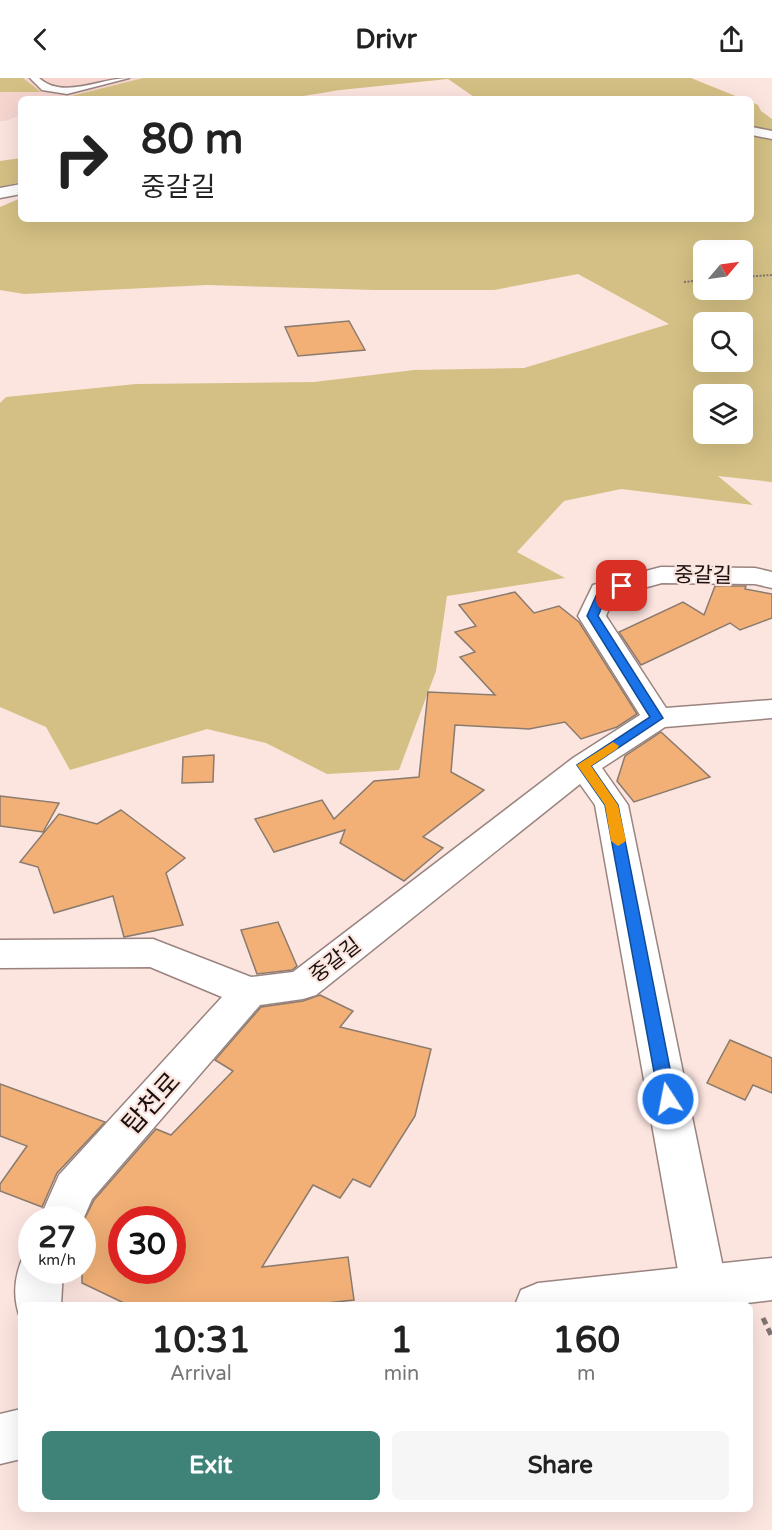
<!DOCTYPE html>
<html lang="en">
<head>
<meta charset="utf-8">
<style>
	body { margin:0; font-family:"Varela Round","Noto Sans KR",sans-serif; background:#f6f6f6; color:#222; height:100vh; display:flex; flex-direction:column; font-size:22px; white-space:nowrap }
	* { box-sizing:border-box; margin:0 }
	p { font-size:20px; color:#767676 }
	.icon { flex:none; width:33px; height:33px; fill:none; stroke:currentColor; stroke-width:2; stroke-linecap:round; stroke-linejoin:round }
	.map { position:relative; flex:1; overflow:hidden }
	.drawer { position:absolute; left:18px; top:1224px; width:735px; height:210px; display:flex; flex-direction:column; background:#fff; border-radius:9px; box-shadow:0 6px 24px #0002 }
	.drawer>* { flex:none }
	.banner { position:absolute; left:18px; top:18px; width:736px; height:126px; border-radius:9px; box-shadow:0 6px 24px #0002; background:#fff; color:#222; overflow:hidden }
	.needle { width:39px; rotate:61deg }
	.tools { position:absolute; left:693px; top:162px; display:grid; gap:12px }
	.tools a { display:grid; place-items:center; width:60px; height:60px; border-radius:9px; background:#fff; box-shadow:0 6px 24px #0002; font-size:30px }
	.speed { position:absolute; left:18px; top:1128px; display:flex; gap:12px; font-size:30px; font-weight:700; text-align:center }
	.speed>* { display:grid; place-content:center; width:78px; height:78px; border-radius:50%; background:#fff; box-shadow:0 6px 24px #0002; line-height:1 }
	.speed small { font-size:15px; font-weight:400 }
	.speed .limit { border:9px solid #d22; background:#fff; color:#111 }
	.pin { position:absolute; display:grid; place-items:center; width:51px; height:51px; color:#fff; margin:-26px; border-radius:12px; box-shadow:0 3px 9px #0006 }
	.me { position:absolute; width:66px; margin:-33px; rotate:349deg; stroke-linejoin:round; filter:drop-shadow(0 0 4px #0008) }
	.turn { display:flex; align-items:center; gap:21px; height:126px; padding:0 24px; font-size:27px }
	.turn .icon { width:78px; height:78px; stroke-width:2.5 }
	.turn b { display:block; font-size:42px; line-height:51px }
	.eta { display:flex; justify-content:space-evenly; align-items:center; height:102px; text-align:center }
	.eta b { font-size:36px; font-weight:700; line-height:42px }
	.cta { display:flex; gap:12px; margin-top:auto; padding:12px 24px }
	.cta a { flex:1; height:69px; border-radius:9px; background:#3f8378; color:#fff; font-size:24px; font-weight:700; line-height:69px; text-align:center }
	.cta a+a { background:#f6f6f6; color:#222 }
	header { display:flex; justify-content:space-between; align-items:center; height:78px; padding:0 24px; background:#fff; font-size:27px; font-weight:700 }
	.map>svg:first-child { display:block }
	.built { fill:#f6d5cf }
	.green { fill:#d4c084; fill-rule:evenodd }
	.building { fill:#f2b076; stroke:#8a7b6e; stroke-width:1.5; fill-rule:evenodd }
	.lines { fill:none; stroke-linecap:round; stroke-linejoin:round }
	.lane-casing { stroke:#9a8480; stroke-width:3 }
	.street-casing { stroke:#9a8480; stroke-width:3 }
	.secondary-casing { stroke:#9a8480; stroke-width:3 }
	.path-far1 { stroke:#827370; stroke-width:2; stroke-dasharray:2 1.5; stroke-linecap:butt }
	.path { stroke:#827370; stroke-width:5; stroke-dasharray:7 4.5; stroke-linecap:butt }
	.lane { fill:#fff; fill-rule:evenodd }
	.street { fill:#fff; fill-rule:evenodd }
	.secondary { fill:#fff; fill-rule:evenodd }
	.route { fill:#1a73e8; stroke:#114b97; stroke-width:1.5 }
	.slow { fill:#f59e0b }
	.labels { text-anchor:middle; stroke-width:4.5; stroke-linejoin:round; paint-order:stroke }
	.street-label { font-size:21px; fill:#191110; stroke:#fce4df }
	.near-street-label { font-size:26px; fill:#191110; stroke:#fce4df }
</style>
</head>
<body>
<header><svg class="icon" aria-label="back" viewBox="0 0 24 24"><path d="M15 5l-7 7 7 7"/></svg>Drivr<svg class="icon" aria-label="share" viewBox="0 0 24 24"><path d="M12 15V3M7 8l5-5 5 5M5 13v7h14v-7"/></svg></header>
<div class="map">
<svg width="772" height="1452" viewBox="0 0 772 1452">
	<rect width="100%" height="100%" fill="#fce4df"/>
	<!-- built -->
	<path class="built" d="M0,0H143L59,21H21V37L5,43H0Z"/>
	<!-- green -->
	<path class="green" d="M0,0H23L41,14H0Z
		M143,0H691L743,21H477L448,1L340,12L285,21H59Z
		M752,24L758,27L761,33L772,41V404L718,398L753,427L621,411L564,423L517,474L565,500L447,518L436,593L399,692L327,696L266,665L207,651L70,692L46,649L0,629V325L6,319L136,306L314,304L414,292L524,290L669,246L578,196L494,212H374L207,207L24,216L0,212V129L21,120V141H752ZM704,172H742V212H704ZM704,244H742V284H704ZM704,316H742V356H704Z
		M21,80V104L0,109V83Z"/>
	<!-- building -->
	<path class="building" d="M349,243L365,272L298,278L285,249Z
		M715,508H746L745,511L772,516V540L740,552L730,545L641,587L619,554L683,524L704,537Z
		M515,514L534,535L559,528L579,544L637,636L617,649L581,661L565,644L529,651L455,647L451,694L484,712L423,759L443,770L404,803L340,765L345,752L274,774L255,741L322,722L334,741L374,703L419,699L428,614L495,617L460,579L475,574L455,554L476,548L459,527Z
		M661,654L710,699L634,724L617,703L625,678Z
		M214,677L213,704L182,705L183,679Z
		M0,718L59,725L43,754L0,748Z
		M121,732L185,780L166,795L183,847L124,859L113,818L54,835L38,789L20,784L59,736L97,746Z
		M278,844L297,888L292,892L257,896L241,852Z
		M320,917L353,933L340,949L431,971L415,1038L370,1109L353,1101L340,1120L313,1107L262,1189L348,1179L354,1222L308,1227H128L82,1205V1146L94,1122L156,1051L171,1057L233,993L215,982L261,929L303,923ZM122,1142H172V1192H122Z
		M730,962L772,980V1015L753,1007L745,1022L707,1005Z
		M0,1006L105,1044L57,1095L42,1129L0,1113V1106L27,1068L0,1058Z"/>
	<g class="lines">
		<defs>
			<path id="lane" d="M30,0H39C63,22 100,0 129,0L67,16L42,12Z"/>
			<path id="street" d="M752,49L772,53V61L752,57Z
				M21,106V116L0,120V110Z
				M661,489L755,490L772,494V510L755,506L662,505L614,518L606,538L666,630L772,622V640L665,649L602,690L628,727L727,1209L720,1224C710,1228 698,1228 688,1224L681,1209L595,727L580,706L316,917L303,921L260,927L92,1121L82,1144V1142H39L59,1097L222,919L150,889L0,890V862L153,861L251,899L293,894L573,680L640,637L578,538L593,507Z
				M32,1174V1192H63L61,1227H21V1242C12,1220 14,1198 24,1177Z"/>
			<path id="secondary" d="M772,1180V1222L730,1227H515L521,1212L538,1205Z
				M21,1331V1381L0,1386V1336Z"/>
		</defs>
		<!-- lane casing -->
		<use href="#lane" class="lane-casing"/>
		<!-- street casing -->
		<use href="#street" class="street-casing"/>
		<!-- secondary casing -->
		<use href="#secondary" class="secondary-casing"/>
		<!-- path-far1 -->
		<path class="path-far1" d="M742,199L772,197
			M684,204L704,202"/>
		<!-- path -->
		<path class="path" d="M763,1240L772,1259"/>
		<!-- lane -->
		<use href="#lane" class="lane"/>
		<!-- street -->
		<use href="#street" class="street"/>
		<!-- secondary -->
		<use href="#secondary" class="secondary"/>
	</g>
	<!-- route -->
	<path class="route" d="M622,504L628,508L626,510L608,515L598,538L663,640L591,688L618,727L676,1021L674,1026L668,1028L662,1026L659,1021L605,727L577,687L650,639L587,538L599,511Z"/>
	<!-- slow -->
	<path class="slow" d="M613,664L619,668L617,671L591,688L618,727L626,763L618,768L611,763L605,727L577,687Z"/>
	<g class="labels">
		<!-- street labels -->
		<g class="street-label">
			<text transform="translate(703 497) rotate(1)" y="7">중갈길</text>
			<text transform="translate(335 882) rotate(-38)" y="7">중갈길</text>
		</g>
		<!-- near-street labels -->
		<g class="near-street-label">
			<text transform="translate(151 1025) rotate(-48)" y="9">탑천로</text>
		</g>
	</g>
</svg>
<div class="tools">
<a><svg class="needle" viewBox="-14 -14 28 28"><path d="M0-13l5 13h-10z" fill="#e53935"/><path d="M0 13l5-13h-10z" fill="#767676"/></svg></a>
<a><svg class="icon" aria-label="search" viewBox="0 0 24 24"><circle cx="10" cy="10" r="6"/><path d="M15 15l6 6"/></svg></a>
<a><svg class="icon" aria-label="layers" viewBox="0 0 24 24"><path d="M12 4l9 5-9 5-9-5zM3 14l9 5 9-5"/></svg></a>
</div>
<div class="speed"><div>27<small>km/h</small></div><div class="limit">30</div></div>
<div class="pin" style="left:622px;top:508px;background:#d93025"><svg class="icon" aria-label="arrive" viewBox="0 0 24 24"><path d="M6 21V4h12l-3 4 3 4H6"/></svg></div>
<svg class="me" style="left:668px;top:1021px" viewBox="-20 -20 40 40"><circle r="17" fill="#1a73e8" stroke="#fff" stroke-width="3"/><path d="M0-11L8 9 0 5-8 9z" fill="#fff"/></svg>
<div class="banner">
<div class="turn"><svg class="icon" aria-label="right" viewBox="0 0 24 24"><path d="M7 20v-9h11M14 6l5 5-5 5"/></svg><div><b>80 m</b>중갈길</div></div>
</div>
<section class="drawer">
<div class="eta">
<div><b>10:31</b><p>Arrival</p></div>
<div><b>1</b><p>min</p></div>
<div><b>160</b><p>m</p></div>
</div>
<div class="cta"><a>Exit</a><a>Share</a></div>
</section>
</div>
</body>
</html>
